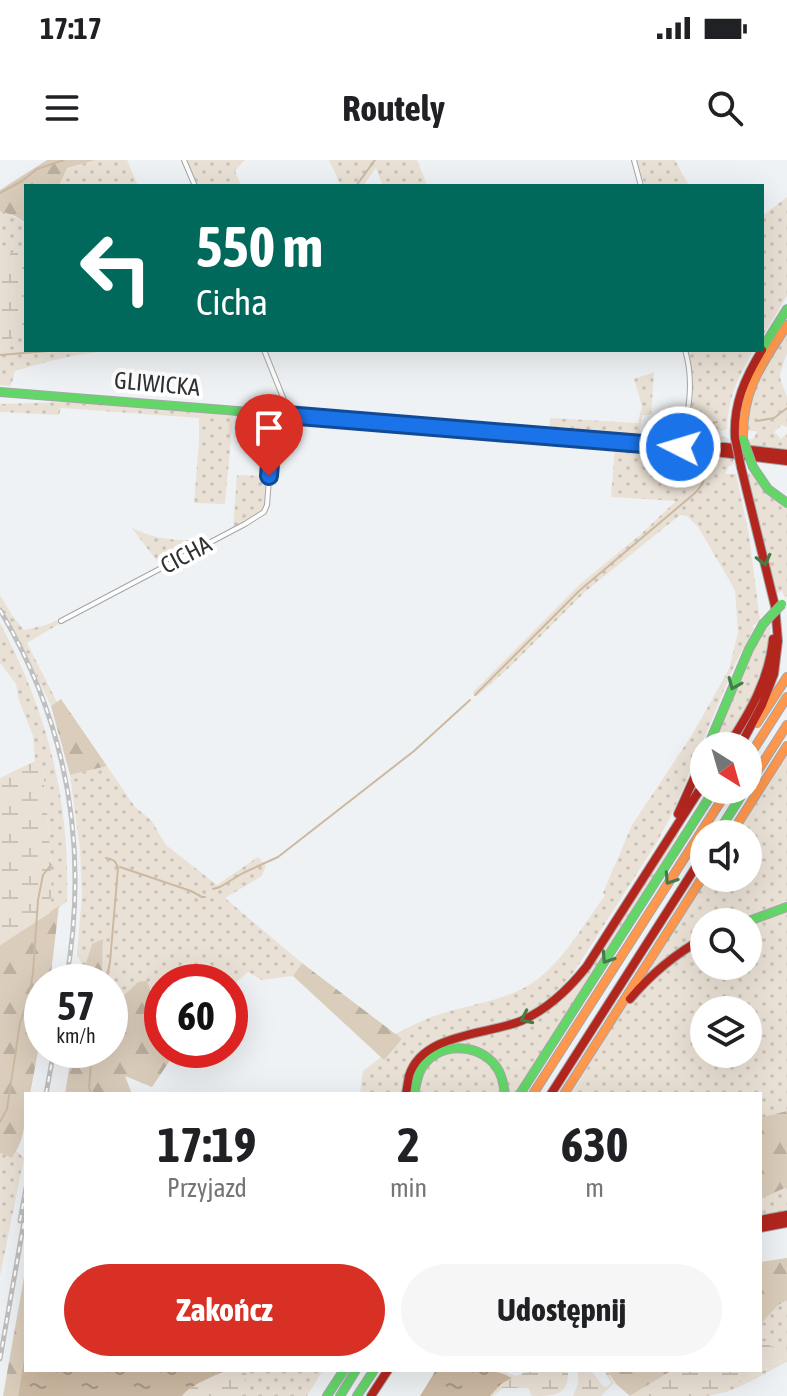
<!DOCTYPE html>
<html lang="pl">
<head>
<meta charset="utf-8">
<style>
	body { margin:0; font-family:"Asap Condensed",sans-serif; background:#f6f6f6; color:#202124; height:100vh; display:flex; flex-direction:column; font-size:30px; white-space:nowrap }
	* { box-sizing:border-box; margin:0 }
	p { font-size:26px; color:#757577 }
	.icon { flex:none; width:44px; height:44px; fill:none; stroke:currentColor; stroke-width:2; stroke-linecap:round; stroke-linejoin:round }
	.map { position:relative; flex:1; overflow:hidden }
	.side { position:absolute; left:24px; top:932px; width:738px; height:280px; display:flex; flex-direction:column; background:#fff; border-radius:0px; box-shadow:0 8px 32px #0002 }
	.side>* { flex:none }
	.guide { position:absolute; left:24px; top:24px; width:740px; height:168px; border-radius:0px; box-shadow:0 8px 32px #0002; background:#00695c; color:#fff; overflow:hidden }
	.needle { width:52px; rotate:143deg }
	.fabs { position:absolute; left:690px; top:572px; display:grid; gap:16px }
	.fabs a { display:grid; place-items:center; width:72px; height:72px; border-radius:50%; background:#fff; box-shadow:0 8px 32px #0002; font-size:40px }
	.speed { position:absolute; left:24px; top:804px; display:flex; gap:16px; font-size:40px; font-weight:700; text-align:center }
	.speed>* { display:grid; place-content:center; width:104px; height:104px; border-radius:50%; background:#fff; box-shadow:0 8px 32px #0002; line-height:1 }
	.speed small { font-size:20px; font-weight:400 }
	.speed .limit { border:12px solid #d22; background:#fff; color:#111 }
	.pin { position:absolute; display:grid; place-items:center; width:68px; height:68px; color:#fff; margin:-82px -34px; border-radius:50% 50% 50% 0; rotate:-45deg; box-shadow:0 0 8px #0007 }
	.pin .icon { rotate:45deg }
	.me { position:absolute; width:88px; margin:-44px; rotate:275deg; stroke-linejoin:round; filter:drop-shadow(0 0 6px #0008) }
	.turn { display:flex; align-items:center; gap:28px; height:168px; padding:0 40px; font-size:36px }
	.turn .icon { width:104px; height:104px; stroke-width:2.5 }
	.turn b { display:block; font-size:56px; line-height:68px }
	.eta { display:flex; justify-content:space-evenly; align-items:center; height:136px; text-align:center }
	.eta b { font-size:48px; font-weight:700; line-height:56px }
	.cta { display:flex; gap:16px; margin-top:auto; padding:16px 40px }
	.cta a { flex:1; height:92px; border-radius:48px; background:#d93025; color:#fff; font-size:32px; font-weight:700; line-height:92px; text-align:center }
	.cta a+a { background:#f6f6f6; color:#202124 }
	.status { display:flex; justify-content:space-between; align-items:center; height:56px; padding:0 40px; background:#fff; direction:ltr }
	.status svg { height:22px; fill:currentColor }
	header { display:flex; justify-content:space-between; align-items:center; height:104px; padding:0 40px; background:#fff; font-size:36px; font-weight:700 }
	.map>svg:first-child { display:block }
	.grass { fill:url(#grass-dots); fill-rule:evenodd }
	.forest { fill:url(#forest-firs) }
	.wetland { fill:url(#wetland-marsh) }
	.water { fill:url(#water-ripples) }
	.lines { fill:none; stroke-linecap:round; stroke-linejoin:round }
	.stream { stroke:#ccb9a2; stroke-width:2 }
	.street-casing { stroke:#a4a6a7; stroke-width:6 }
	.fast-casing { stroke:#a4a6a7; stroke-width:10 }
	.slow-casing { stroke:#a4a6a7; stroke-width:10 }
	.jam-casing { stroke:#a4a6a7; stroke-width:10 }
	.street { stroke:#fdfdfd; stroke-width:4 }
	.fast { stroke:#63d668; stroke-width:8 }
	.slow { stroke:#ff974d; stroke-width:8 }
	.jam { stroke:#b3261e; stroke-width:8 }
	.rail-casing { stroke:#bfbfbf; stroke-width:5 }
	.rail { stroke:#fff; stroke-width:2; stroke-dasharray:6; stroke-linecap:butt }
	.fast-bridge-casing { stroke:#a4a6a7; stroke-width:10; stroke-linecap:butt }
	.jam-bridge-casing { stroke:#a4a6a7; stroke-width:10; stroke-linecap:butt }
	.fast-bridge { stroke:#63d668; stroke-width:8 }
	.jam-bridge { stroke:#b3261e; stroke-width:8 }
	.oneway { stroke:#467b4a }
	.route-casing { stroke:#114b97; stroke-width:20 }
	.route { stroke:#1a73e8; stroke-width:14 }
	.labels { text-anchor:middle; stroke-width:8; stroke-linejoin:round; paint-order:stroke }
	.street-label { font-size:24px; fill:#2f3132; stroke:#fff }
</style>
</head>
<body>
<div class="status"><b>17:17</b><svg viewBox="0 0 49 12"><path d="M0 12V9h3v3zM5 12V6h3v6zM10 12V3h3v9zM15 12V0h3v12zM26 1h20v11H26zM47 4h2v5h-2z"/></svg></div>
<header><svg class="icon" aria-label="menu" viewBox="0 0 24 24"><path d="M4 6h16M4 12h16M4 18h16"/></svg>Routely<svg class="icon" aria-label="search" viewBox="0 0 24 24"><circle cx="10" cy="10" r="6"/><path d="M15 15l6 6"/></svg></header>
<div class="map">
<svg width="787" height="1236" viewBox="0 0 787 1236">
	<defs>
		<pattern id="grass-dots" width="8" height="8" patternUnits="userSpaceOnUse" patternTransform="scale(2)"><rect width="8" height="8" fill="#eae1d6"/><path d="M2 2h.1M6 6h.1" fill="none" stroke="#c9c2b8" stroke-width="1.8" stroke-linecap="round"/></pattern>
		<pattern id="forest-firs" width="22" height="20" patternUnits="userSpaceOnUse" patternTransform="scale(2)"><rect width="22" height="20" fill="#dbcdbb"/><path d="M5 1l3.5 6h-7zM16 11l3.5 6h-7z" fill="#bcb0a1"/></pattern>
		<pattern id="wetland-marsh" width="20" height="14" patternUnits="userSpaceOnUse" patternTransform="scale(2)"><rect width="20" height="14" fill="#eae1d6"/><path d="M1 5h8M5 5V1M11 12h8M15 12V8" fill="none" stroke="#c9c2b8"/></pattern>
		<pattern id="water-ripples" width="26" height="14" patternUnits="userSpaceOnUse" patternTransform="scale(2)"><rect width="26" height="14" fill="#ccb9a2"/><path d="M2 4q2-2 4 0t4 0M15 11q2-2 4 0t4 0" fill="none" stroke="#a69785"/></pattern>
	</defs>
	<rect width="100%" height="100%" fill="#eff2f4"/>
	<!-- grass -->
	<path class="grass" d="M96,0H127L138,26H59L67,8Z
		M187,0H245L235,11L241,26H198Z
		M329,0H417L427,25L383,26L376,8L363,26H341Z
		M637,0H675L689,26H645Z
		M787,37V136L762,177V56Z
		M0,50L26,63V85L0,100Z
		M26,167V190H124C86,191 51,200 15,211L11,226L0,225V188Z
		M787,170V193L780,214L781,222L787,236V267L782,265L774,272L781,279L787,273V291L749,287L747,281L754,278L757,271H746C743,233 768,201 787,170Z
		M688,190H754C737,219 729,235 727,269L720,271L721,276L729,279L730,285L688,281L686,276L693,239V217Z
		M654,212L651,255H642L639,277C624,273 607,270 592,276L549,271L550,258L638,263L642,246L634,219Z
		M67,242L233,256L225,344L194,343L199,282V258L61,248L59,255L0,252V244Z
		M615,287C624,294 636,292 645,290L733,299L734,304L729,306L725,314H736L749,375L760,461L752,466L754,468L735,504L673,652L657,682L574,812L561,829L543,845L518,858L445,878L424,887L411,902L405,916L402,934H360L363,911L381,897L383,899L402,879L395,874C412,866 428,857 447,852C478,843 513,839 539,818C566,796 585,763 605,735L603,733L632,665L692,575L729,509L738,472L735,430L698,367L687,356L680,355L586,431L513,504L476,537L473,532L580,424L641,374L676,341L611,337Z
		M746,313H752L787,346V436L785,438L782,431L776,434Z
		M237,315L266,316L265,349L257,355L233,368Z
		M131,367C148,377 171,381 191,380V391L160,405Z
		M0,435L12,455L24,470L46,465L57,460L59,464L27,483L57,542L51,546L14,470L0,446Z
		M770,462C773,511 749,546 725,586H711L752,488Z
		M0,463C48,553 70,640 67,742L50,753C54,706 47,657 43,610L35,601L33,576L19,540L16,524L0,503Z
		M787,596V743L735,762H704V774L683,785L652,808L650,807L708,718H748V674H737Z
		M107,606L135,647L151,660L166,685L217,725L258,697L266,706L262,716L225,738L302,803L293,816L262,820L248,812L230,828V822H162V865L153,836L138,822L110,849V822H102L103,780L92,784L84,810L77,794L82,735L80,690L70,615Z
		M688,655L670,689L515,934H509C508,903 483,884 454,884L453,882L553,845L639,730Z
		M787,750V1052L760,1056V934H571C595,897 617,852 648,821C664,805 684,793 704,782V806H748V765ZM704,850H748V894H704Z
		M462,891C490,896 496,908 501,934H417C423,906 433,894 462,891Z
		M17,991L24,998L0,1116V993L12,997Z
		M787,1140V1202C759,1215 733,1236 701,1236L755,1215L786,1198L760,1179V1165L778,1144Z
		M226,1210H323L307,1236H182Z"/>
	<!-- forest -->
	<path class="forest" d="M47,0H96L67,8L59,26H26V63L15,56L0,51V30Z
		M61,539L107,606L70,615L51,546Z
		M59,746L50,822H42V870L30,934H26C26,957 26,978 12,998L0,993V785Z
		M103,779L102,822H80L92,784Z
		M302,803L402,879L384,900L293,816Z
		M147,821L162,865V890H168L169,902L152,927L125,916L132,934H65L72,890H110V849L138,822Z
		M787,951V1027L760,1039V958Z
		M787,1098V1140L778,1145L760,1165V1102Z
		M26,1106V1185L18,1236H3Z
		M607,1210H673L630,1236L616,1224Z"/>
	<!-- wetland -->
	<path class="wetland" d="M26,85V167L0,188V100Z
		M35,601L43,610C47,657 54,706 50,753L0,785V618Z
		M760,1179L787,1197L755,1215L703,1236H630L673,1210H760Z
		M226,1210H247L244,1226L238,1236H182C190,1225 213,1217 226,1210Z
		M476,1210H499L516,1216L530,1210H568C569,1236 555,1236 532,1236L528,1228H503L493,1236H490L501,1224L511,1219Z
		M578,1210C595,1210 593,1214 603,1226L607,1227L611,1223L604,1210H607L614,1223L601,1236H573L578,1224Z"/>
	<!-- water -->
	<path class="water" d="M26,1185V1210H226C213,1217 190,1225 182,1236H18Z
		M436,1210C460,1210 490,1206 512,1218L501,1224L490,1236H420Z"/>
	<g class="lines">
		<!-- stream -->
		<path class="stream" d="M356,26L375,0
			M0,33L22,21L37,9L64,0
			M0,195L60,190
			M757,261L774,258L787,248
			M708,279C708,272 708,263 717,262
			M475,535L579,431L695,333C705,323 706,315 707,301
			M106,698C113,699 116,701 118,708L110,802L106,822
			M120,707L191,731L202,737H205
			M213,729L220,727L243,713L278,697L414,591L470,540
			M91,934L89,928L92,890
			M0,962L7,949L20,863L29,836L33,813L38,740L43,715L51,705"/>
		<defs>
			<path id="street" d="M184,0L195,26
				M634,0L641,26
				M264,190L290,255
				M681,286C688,253 695,223 685,190
				M61,461L245,364L264,352L267,345L274,254"/>
			<path id="fast" d="M762,189L787,149
				M0,232L300,256
				M753,307L768,329L787,343
				M708,586L749,489L763,464
				M717,674L745,630
				M746,762L787,747
				M414,934C417,921 418,909 428,900C449,879 491,887 501,916C503,921 504,928 505,934
				M520,934L714,630
				M327,1236L344,1210
				M340,1236L356,1210
				M357,1236L374,1210"/>
			<path id="slow" d="M743,279C742,230 762,204 787,165
				M757,563L787,517
				M748,598L787,537
				M748,626L787,565
				M731,674L787,586
				M533,934L728,630
				M564,934L704,715"/>
			<path id="jam" d="M300,256L668,286L787,301
				M735,278C733,244 745,218 762,190
				M694,287H725L787,294
				M728,586C750,552 769,520 773,479
				M740,586L762,545L774,514L778,481L775,446L741,307
				M678,654L704,596
				M630,839C651,814 675,794 704,778
				M406,934C407,928 408,921 409,916C422,873 487,875 521,861C548,849 569,829 587,806L704,623
				M551,934L704,694
				M760,1060L787,1055
				M760,1068L787,1063
				M371,1236L388,1210"/>
		</defs>
		<!-- street casing -->
		<use href="#street" class="street-casing"/>
		<!-- fast casing -->
		<use href="#fast" class="fast-casing"/>
		<!-- slow casing -->
		<use href="#slow" class="slow-casing"/>
		<!-- jam casing -->
		<use href="#jam" class="jam-casing"/>
		<!-- street -->
		<use href="#street" class="street"/>
		<!-- fast -->
		<use href="#fast" class="fast"/>
		<!-- slow -->
		<use href="#slow" class="slow"/>
		<!-- jam -->
		<use href="#jam" class="jam"/>
		<defs>
			<path id="rail" d="M0,450C69,566 89,690 66,822
				M46,934L54,890
				M20,1061L26,1028
				M0,1199L26,1050"/>
		</defs>
		<!-- rail casing -->
		<use href="#rail" class="rail-casing"/>
		<!-- rail -->
		<use href="#rail" class="rail"/>
		<defs>
			<path id="fast-bridge" d="M743,279L753,307
				M763,464L782,444"/>
			<path id="jam-bridge" d="M735,278L741,307"/>
		</defs>
		<!-- fast-bridge casing -->
		<use href="#fast-bridge" class="fast-bridge-casing"/>
		<!-- jam-bridge casing -->
		<use href="#jam-bridge" class="jam-bridge-casing"/>
		<!-- fast-bridge -->
		<use href="#fast-bridge" class="fast-bridge"/>
		<!-- jam-bridge -->
		<use href="#jam-bridge" class="jam-bridge"/>
	</g>
	<!-- one-way arrows -->
	<defs><path id="oneway-chevron" d="M-2-3.5L2.5 0L-2 3.5" fill="none" stroke-width="1.6" stroke-linecap="round" stroke-linejoin="round" transform="scale(2)"/></defs>
	<g class="oneway">
		<use href="#oneway-chevron" transform="translate(764 400) rotate(76)"/>
		<use href="#oneway-chevron" transform="translate(734 524) rotate(113)"/>
		<use href="#oneway-chevron" transform="translate(670 719) rotate(123)"/>
		<use href="#oneway-chevron" transform="translate(607 798) rotate(123)"/>
		<use href="#oneway-chevron" transform="translate(526 858) rotate(155)"/>
	</g>
	<g class="lines">
		<defs>
			<path id="route" d="M269,316L274,254L680,287"/>
		</defs>
		<!-- route casing -->
		<use href="#route" class="route-casing"/>
		<!-- route -->
		<use href="#route" class="route"/>
	</g>
	<g class="labels">
		<!-- street labels -->
		<g class="street-label">
			<text transform="translate(157 224) rotate(5)" y="8">GLIWICKA</text>
			<text transform="translate(186 395) rotate(-28)" y="8">CICHA</text>
		</g>
	</g>
</svg>
<div class="fabs">
<a><svg class="needle" viewBox="-14 -14 28 28"><path d="M0-13l5 13h-10z" fill="#e53935"/><path d="M0 13l5-13h-10z" fill="#757577"/></svg></a>
<a><svg class="icon" aria-label="sound" viewBox="0 0 24 24"><path d="M4 9h4l5-4v14l-5-4H4zM17 9q2 3 0 6"/></svg></a>
<a><svg class="icon" aria-label="search" viewBox="0 0 24 24"><circle cx="10" cy="10" r="6"/><path d="M15 15l6 6"/></svg></a>
<a><svg class="icon" aria-label="layers" viewBox="0 0 24 24"><path d="M12 4l9 5-9 5-9-5zM3 14l9 5 9-5"/></svg></a>
</div>
<div class="speed"><div>57<small>km/h</small></div><div class="limit">60</div></div>
<div class="pin" style="left:269px;top:316px;background:#d93025"><svg class="icon" aria-label="arrive" viewBox="0 0 24 24"><path d="M6 21V4h12l-3 4 3 4H6"/></svg></div>
<svg class="me" style="left:680px;top:287px" viewBox="-20 -20 40 40"><circle r="17" fill="#1a73e8" stroke="#fff" stroke-width="3"/><path d="M0-11L8 9 0 5-8 9z" fill="#fff"/></svg>
<div class="guide">
<div class="turn"><svg class="icon" aria-label="left" viewBox="0 0 24 24"><path d="M17 20v-9H6M10 6l-5 5 5 5"/></svg><div><b>550 m</b>Cicha</div></div>
</div>
<section class="side">
<div class="eta">
<div><b>17:19</b><p>Przyjazd</p></div>
<div><b>2</b><p>min</p></div>
<div><b>630</b><p>m</p></div>
</div>
<div class="cta"><a>Zakończ</a><a>Udostępnij</a></div>
</section>
</div>
</body>
</html>
